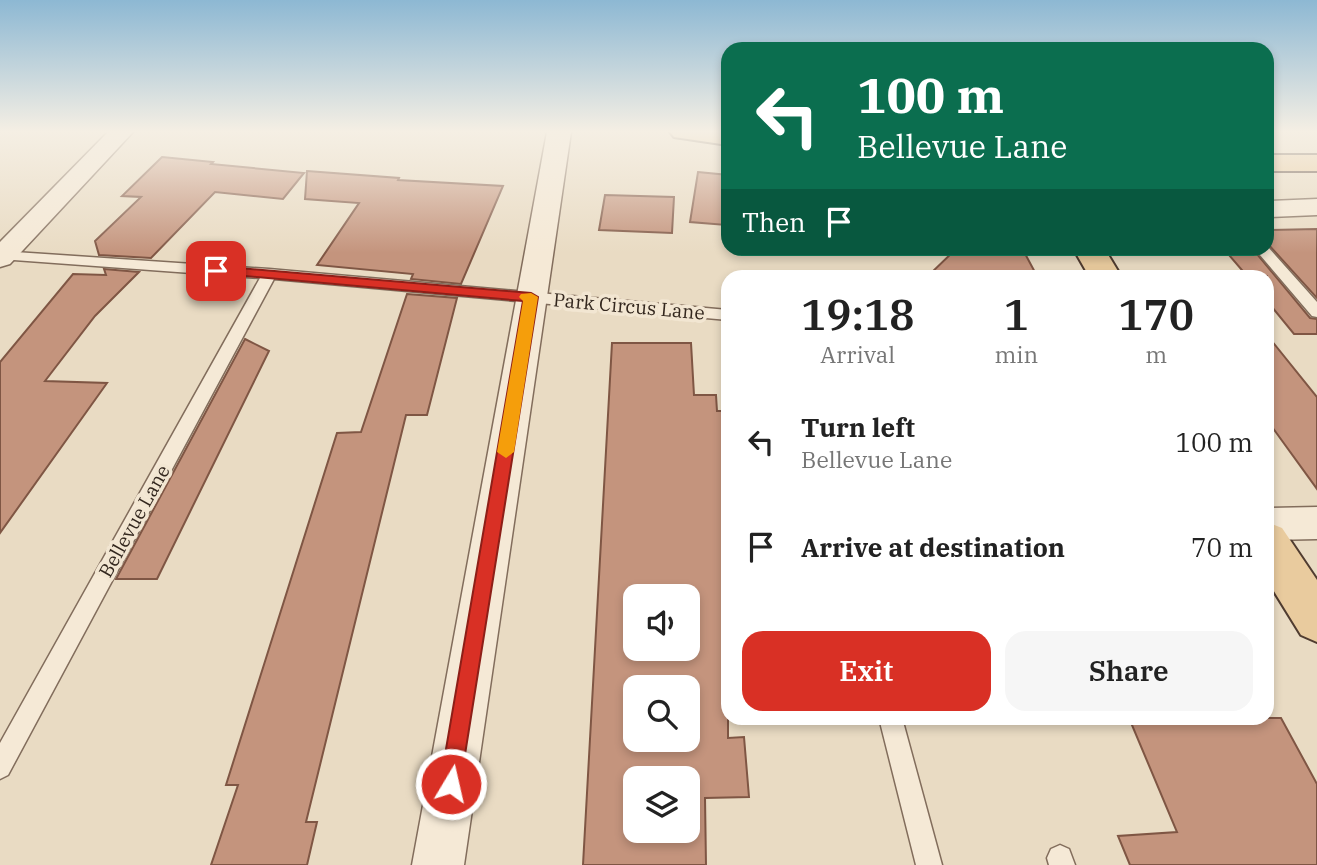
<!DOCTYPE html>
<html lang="en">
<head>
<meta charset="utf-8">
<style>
	body { margin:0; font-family:"IBM Plex Serif",serif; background:#f6f6f6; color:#222; height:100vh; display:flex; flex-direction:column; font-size:26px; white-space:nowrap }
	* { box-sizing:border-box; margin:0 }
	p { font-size:23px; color:#767676 }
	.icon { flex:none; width:38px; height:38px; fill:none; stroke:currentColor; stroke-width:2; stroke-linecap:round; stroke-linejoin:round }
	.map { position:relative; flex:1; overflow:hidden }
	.side { position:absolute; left:721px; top:270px; width:553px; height:455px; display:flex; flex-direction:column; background:#fff; border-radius:21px; box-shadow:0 4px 10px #0003 }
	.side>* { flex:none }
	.guide { position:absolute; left:721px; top:42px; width:553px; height:214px; border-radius:21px; box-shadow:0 4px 10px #0003; background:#0b6e4f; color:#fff; overflow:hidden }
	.tools { position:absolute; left:623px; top:584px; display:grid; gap:14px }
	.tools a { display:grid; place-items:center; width:77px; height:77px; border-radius:14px; background:#fff; box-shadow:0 4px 10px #0003; font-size:35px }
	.pin { position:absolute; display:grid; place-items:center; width:60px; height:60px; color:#fff; margin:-30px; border-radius:14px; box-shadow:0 4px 10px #0006 }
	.me { position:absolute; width:77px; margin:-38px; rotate:9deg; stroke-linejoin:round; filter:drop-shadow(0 0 5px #0008) }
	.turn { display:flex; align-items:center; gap:24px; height:147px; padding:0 21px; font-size:32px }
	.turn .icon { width:91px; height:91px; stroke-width:2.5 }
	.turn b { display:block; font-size:49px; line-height:60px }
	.then { display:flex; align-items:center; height:66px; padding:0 21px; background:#0003; gap:14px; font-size:26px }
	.eta { display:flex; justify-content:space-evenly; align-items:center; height:119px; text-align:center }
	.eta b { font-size:42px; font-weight:600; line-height:49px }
	.cta { display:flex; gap:14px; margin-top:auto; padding:14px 21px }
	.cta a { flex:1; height:80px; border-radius:21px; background:#d93025; color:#fff; font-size:28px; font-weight:600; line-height:80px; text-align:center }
	.cta a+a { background:#f6f6f6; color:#222 }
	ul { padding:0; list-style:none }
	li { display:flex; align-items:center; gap:21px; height:105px; padding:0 21px }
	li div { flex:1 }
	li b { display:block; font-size:26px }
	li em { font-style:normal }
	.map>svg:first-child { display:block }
	.building { fill:#c4947d; stroke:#7f5644; stroke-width:2; fill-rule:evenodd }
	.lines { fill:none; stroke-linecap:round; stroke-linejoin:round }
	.lane-casing { stroke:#826d5c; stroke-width:3 }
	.street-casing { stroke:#826d5c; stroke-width:3 }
	.primary-casing { stroke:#503c30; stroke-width:4 }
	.lane { fill:#f5e9d6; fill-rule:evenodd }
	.street { fill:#f5e9d6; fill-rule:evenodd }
	.primary { fill:#e9cb9e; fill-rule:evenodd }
	.route { fill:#d93025; stroke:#8d1f18; stroke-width:2 }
	.slow { fill:#f59e0b }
	.labels { text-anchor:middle; stroke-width:7; stroke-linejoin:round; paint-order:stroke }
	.street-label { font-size:19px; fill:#33271e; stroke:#f2e6d2 }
</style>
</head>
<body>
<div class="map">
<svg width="1317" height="865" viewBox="0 0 1317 865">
	<rect width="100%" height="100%" fill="#e9dbc3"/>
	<!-- building -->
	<path class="building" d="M162,157L213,162L211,164L304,173L283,199L215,192L151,258L99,255L95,241L141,197L122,196Z
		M307,171L399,178L398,180L503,186L461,284L411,279L413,274L317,265L359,203L305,199Z
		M698,172L728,175L726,225L690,222Z
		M605,195L674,197L672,233L599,230Z
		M1317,229V298L1267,243V230Z
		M957,248H1022L1037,276H928Z
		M1223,248H1252L1310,318L1317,319V334H1294L1267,301V276H1247Z
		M104,269L139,272L95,316L45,381L107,383L0,533V362L73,274L106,275Z
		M407,294L457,298L427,415H406L306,822H317L307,865H211L238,785H226L337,433L361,432Z
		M1267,335L1317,397V489L1267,420Z
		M245,339L269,351L157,579H116Z
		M612,343H691L694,395H716L717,411H728V524H725L728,572V738L744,737L749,797L705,798L706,865H583ZM635,597H688V649H635ZM635,688H688V740H635ZM635,779H688V831H635Z
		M1129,718H1281L1317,784V865H1130L1118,836L1177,832Z"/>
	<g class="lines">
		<defs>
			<path id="lane" d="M1267,246L1317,302V317L1312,316L1254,248H1267Z
				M0,251L269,269L728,310V320L274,279L8,775L0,779V743L260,278L0,259Z
				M879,718H902L942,865H916Z
				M1060,845L1069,849L1075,865H1049L1047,858L1051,849Z"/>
			<path id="street" d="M108,132H133L10,264L0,267V242Z
				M547,132H571L464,865H412Z
				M1317,199V215L1267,217V201Z
				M1317,507V539L1267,540V508Z"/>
			<path id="primary" d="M670,132H728V145L674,137Z
				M1267,155H1317V171H1267Z
				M1073,248H1104L1121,276H1089Z
				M1267,522L1282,528L1317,580V642L1301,635L1267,580Z"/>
		</defs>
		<!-- lane casing -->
		<use href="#lane" class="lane-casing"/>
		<!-- street casing -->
		<use href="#street" class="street-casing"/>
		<!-- primary casing -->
		<use href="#primary" class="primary-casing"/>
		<!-- lane -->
		<use href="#lane" class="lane"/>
		<!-- street -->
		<use href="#street" class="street"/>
		<!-- primary -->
		<use href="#primary" class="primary"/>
	</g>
	<!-- sky -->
	<linearGradient id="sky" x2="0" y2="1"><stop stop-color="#8db8d3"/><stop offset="0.52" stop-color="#f5efe4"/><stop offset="1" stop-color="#f5efe4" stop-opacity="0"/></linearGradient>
	<rect width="1317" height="253" fill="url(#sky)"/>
	<!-- route -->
	<path class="route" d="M216,266L531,293L538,297L459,792L451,795L444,792L440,784L523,301L211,273V268Z"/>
	<!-- slow -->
	<path class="slow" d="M531,293L538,297L514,452L506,458L497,452L523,301L519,297L521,294Z"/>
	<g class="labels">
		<!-- street labels -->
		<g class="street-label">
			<text transform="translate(629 306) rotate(5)" y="7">Park Circus Lane</text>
			<text transform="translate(134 521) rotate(-61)" y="7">Bellevue Lane</text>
		</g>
	</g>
</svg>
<div class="tools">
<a><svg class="icon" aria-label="sound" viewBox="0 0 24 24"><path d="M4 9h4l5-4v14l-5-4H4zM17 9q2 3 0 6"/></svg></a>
<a><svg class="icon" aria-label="search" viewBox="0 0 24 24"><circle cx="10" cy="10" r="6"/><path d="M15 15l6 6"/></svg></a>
<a><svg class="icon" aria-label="layers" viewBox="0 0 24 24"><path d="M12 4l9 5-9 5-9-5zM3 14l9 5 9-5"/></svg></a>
</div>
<div class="pin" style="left:216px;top:271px;background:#d93025"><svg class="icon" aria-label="arrive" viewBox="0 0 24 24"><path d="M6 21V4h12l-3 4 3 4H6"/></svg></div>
<svg class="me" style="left:451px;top:784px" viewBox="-20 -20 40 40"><circle r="17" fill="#d93025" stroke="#fff" stroke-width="3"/><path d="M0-11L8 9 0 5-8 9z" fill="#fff"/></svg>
<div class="guide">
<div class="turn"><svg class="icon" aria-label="left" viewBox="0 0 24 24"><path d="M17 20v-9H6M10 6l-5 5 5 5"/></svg><div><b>100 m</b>Bellevue Lane</div></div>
<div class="then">Then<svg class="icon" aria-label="arrive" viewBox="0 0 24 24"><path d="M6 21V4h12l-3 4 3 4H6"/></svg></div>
</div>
<section class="side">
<div class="eta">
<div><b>19:18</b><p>Arrival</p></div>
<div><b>1</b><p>min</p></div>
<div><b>170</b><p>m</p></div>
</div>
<ul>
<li><svg class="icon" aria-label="left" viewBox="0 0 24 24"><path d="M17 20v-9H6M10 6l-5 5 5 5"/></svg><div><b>Turn left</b><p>Bellevue Lane</p></div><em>100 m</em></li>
<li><svg class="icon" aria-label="arrive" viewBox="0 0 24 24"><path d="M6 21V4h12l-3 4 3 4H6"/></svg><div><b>Arrive at destination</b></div><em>70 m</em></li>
</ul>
<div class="cta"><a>Exit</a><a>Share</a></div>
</section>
</div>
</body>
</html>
